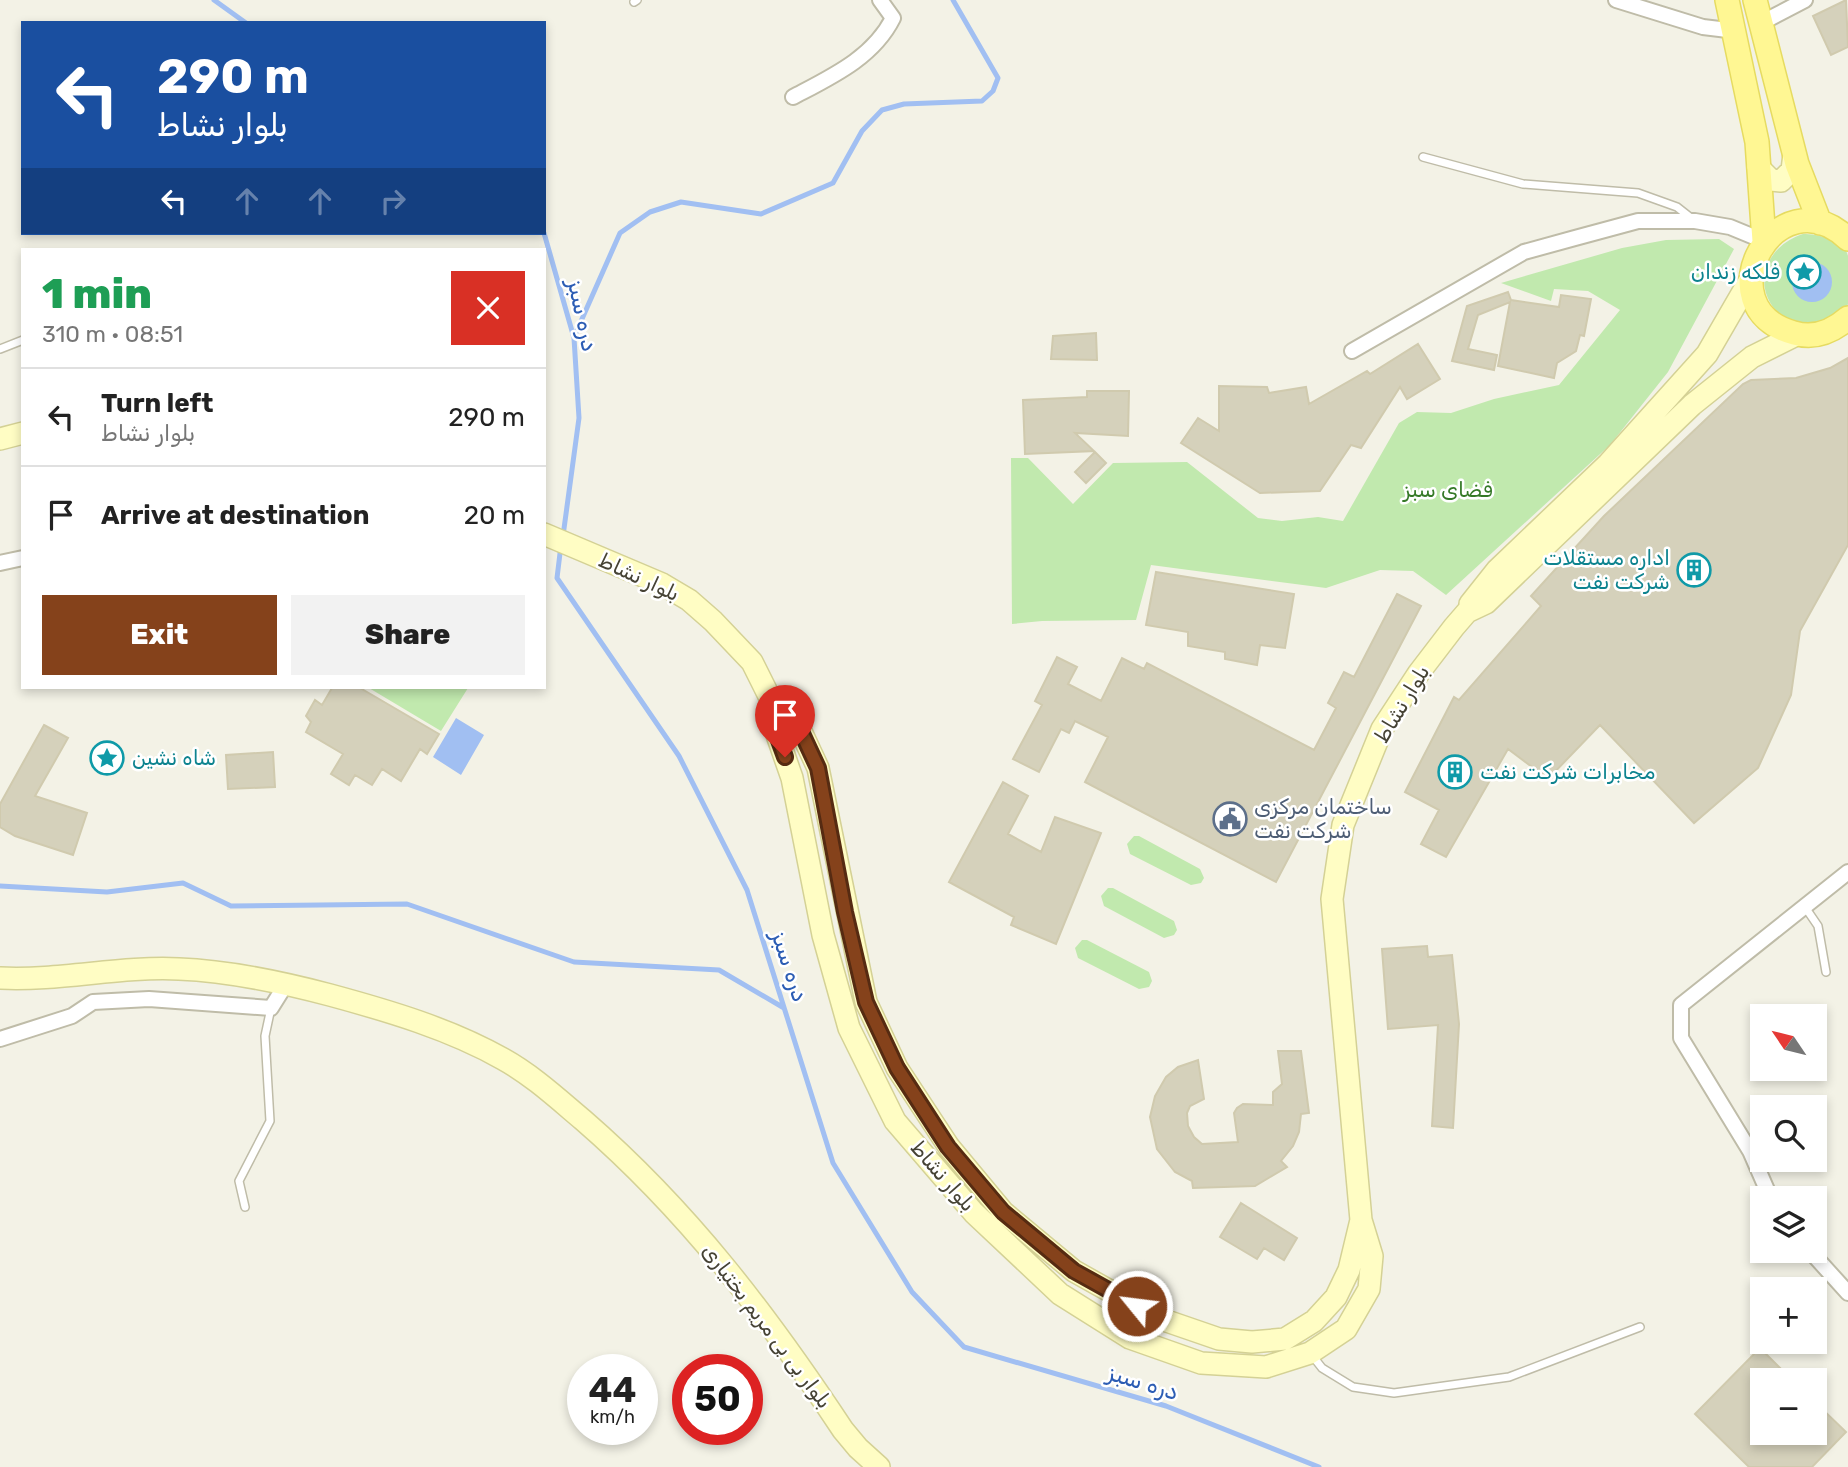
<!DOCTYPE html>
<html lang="en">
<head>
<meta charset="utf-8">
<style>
	body { margin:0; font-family:Rubik,Vazirmatn,sans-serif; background:#f2f2f2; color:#222; height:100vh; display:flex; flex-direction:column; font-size:26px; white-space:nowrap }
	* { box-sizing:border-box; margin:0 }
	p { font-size:23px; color:#767676 }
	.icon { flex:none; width:38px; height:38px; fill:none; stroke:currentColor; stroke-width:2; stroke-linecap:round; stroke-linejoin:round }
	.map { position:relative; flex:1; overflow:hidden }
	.sheet { position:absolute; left:21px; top:248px; width:525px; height:441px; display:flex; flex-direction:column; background:#fff; border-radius:0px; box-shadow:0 4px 10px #0003 }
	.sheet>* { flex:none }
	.hud { position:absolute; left:21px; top:21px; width:525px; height:214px; border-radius:0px; box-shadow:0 4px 10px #0003; background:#1a4fa0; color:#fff; overflow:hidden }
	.needle { width:46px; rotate:305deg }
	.tools { position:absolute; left:1750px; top:1004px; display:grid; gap:14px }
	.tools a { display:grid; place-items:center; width:77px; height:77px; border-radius:0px; background:#fff; box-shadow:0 4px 10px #0003; font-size:35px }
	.speed { position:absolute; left:567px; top:1354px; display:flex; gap:14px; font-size:35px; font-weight:700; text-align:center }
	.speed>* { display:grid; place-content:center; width:91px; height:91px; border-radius:50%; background:#fff; box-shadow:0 4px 10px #0003; line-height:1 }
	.speed small { font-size:18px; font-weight:400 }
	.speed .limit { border:10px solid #d22; background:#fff; color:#111 }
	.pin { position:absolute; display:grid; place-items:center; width:60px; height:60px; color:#fff; margin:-72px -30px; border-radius:50% 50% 50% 0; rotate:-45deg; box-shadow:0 0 7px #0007 }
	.pin .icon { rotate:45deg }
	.me { position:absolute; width:77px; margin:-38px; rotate:299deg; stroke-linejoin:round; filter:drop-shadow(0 0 5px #0008) }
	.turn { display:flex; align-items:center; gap:24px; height:147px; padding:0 21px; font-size:32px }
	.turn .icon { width:91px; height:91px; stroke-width:2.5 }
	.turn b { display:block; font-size:49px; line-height:60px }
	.lanes { display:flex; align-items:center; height:66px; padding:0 21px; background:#0003; justify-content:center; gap:35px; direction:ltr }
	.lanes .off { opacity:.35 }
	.round { display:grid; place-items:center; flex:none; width:74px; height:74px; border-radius:0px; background:#f2f2f2 }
	.head { display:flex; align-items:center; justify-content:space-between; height:119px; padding:0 21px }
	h1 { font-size:42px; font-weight:800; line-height:52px; color:#1e9e55 }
	.cta { display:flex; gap:14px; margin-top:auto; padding:14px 21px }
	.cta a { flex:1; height:80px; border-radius:0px; background:#85421b; color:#fff; font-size:28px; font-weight:800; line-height:80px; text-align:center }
	.cta a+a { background:#f2f2f2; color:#222 }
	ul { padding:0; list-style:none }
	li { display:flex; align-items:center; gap:21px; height:98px; padding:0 21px; border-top:2px solid #e0e0e0 }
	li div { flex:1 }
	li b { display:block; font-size:26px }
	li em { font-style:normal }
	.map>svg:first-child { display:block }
	.green { fill:#c1e9ae }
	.water { fill:#a1bff2 }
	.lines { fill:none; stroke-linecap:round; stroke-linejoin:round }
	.stream { stroke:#a1bff2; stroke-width:5 }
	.building { fill:#d5d1bb; stroke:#d0caae; stroke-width:2 }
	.service-casing { stroke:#bfbca8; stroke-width:10 }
	.minor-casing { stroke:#bfbca8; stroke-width:18 }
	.secondary-casing { stroke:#d4d195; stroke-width:24 }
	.primary-casing { stroke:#e6db61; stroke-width:26 }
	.service { stroke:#fff; stroke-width:7 }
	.minor { stroke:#fff; stroke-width:14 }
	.secondary { stroke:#fffdc4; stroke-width:21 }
	.primary { stroke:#fff793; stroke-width:23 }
	.route-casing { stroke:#562b12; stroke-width:18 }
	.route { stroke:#85421b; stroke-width:12 }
	.labels { text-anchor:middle; stroke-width:5; stroke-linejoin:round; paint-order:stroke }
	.culture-label { font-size:21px; fill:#0d838f; stroke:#fff; text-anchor:end }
	.park-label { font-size:21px; fill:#357927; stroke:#fff }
	.street-label { font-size:21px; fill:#464335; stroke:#fff }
	.service-label { font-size:21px; fill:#4e5e75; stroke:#fff; text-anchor:start }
	.water-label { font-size:23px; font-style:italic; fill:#2c5db4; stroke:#fff }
</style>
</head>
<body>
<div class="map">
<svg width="1848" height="1467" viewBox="0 0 1848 1467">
	<rect width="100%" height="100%" fill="#f3f2e6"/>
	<!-- green -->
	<path class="green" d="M1803,234C1816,234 1845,239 1848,256C1848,264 1848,274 1848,283C1848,289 1848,298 1848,304C1841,327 1794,330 1778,313C1750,283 1768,245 1803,234Z
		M1719,239L1734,249L1668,372L1610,445L1446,595L1413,571L1380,570L1326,588L1151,565L1136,620L1042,621L1012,624L1011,458H1028L1073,504L1113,463L1187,462L1258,518L1282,521L1318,517L1343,521L1399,423L1417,412L1451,413L1494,399L1559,385L1620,310L1588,291L1554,289L1551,301L1501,283L1622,248L1666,240Z
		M369,688H468L441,731Z
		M1134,836H1139L1200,869L1204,878L1201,883L1191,885L1130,854L1127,844Z
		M1108,888H1113L1174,921L1177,930L1174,935L1164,938L1104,906L1101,896Z
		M1082,940H1087L1149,972L1152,981L1149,987L1139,989L1078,958L1075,948Z"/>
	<!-- water -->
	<path class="water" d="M1792 282a20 20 0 1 1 40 0a20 20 0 1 1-40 0Z
		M456,718L484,735L461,775L433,757Z"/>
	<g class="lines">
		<!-- stream -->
		<path class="stream" d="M214,0L246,23
			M544,233L574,338L579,418L563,536
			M574,337L620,233L650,212L681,202L761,214L833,183L862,131L882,110L904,104L982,101L993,91L998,78L953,0
			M561,545L557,578L679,756L747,890L833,1163L912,1292L964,1347L1166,1406L1319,1467
			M0,886L107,892L183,883L231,906L407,904L574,962L719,970L784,1008"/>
	</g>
	<!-- building -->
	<path class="building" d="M1846,0L1848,47L1831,55L1813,16Z
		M1508,292L1511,300L1559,307L1561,295L1591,299L1584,336L1580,335L1576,351L1557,363L1554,378L1498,366L1510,302L1478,315L1468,349L1497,355L1494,370L1452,361L1467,306Z
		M1096,333L1097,360L1051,359L1053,336Z
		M1418,344L1440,379L1407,399L1400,387L1361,448L1351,445L1320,491L1260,493L1181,443L1198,418L1219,431V386L1267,387L1269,393L1306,387L1309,404L1367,371L1370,374Z
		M1848,358V545L1800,631L1791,695L1758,768L1694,823L1600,725L1548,779L1508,749L1446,857L1421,844L1439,810L1405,792L1454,697L1459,700L1541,606L1531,596L1604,516L1743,384L1751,380L1796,378L1830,368Z
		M1087,391H1129L1128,436L1075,433L1094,451L1025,454L1023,400L1087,397Z
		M1095,452L1106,463L1086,483L1075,472Z
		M1156,572L1294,594L1285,648L1260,645L1257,665L1225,659V652L1188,646V632L1146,625Z
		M1397,594L1421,606L1276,882L1085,782L1108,737L1075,721L1069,733L1061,729L1039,772L1013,759L1042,705L1035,701L1057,657L1077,667L1068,684L1101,701L1122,658L1144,669L1147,663L1314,750L1336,708L1328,703L1344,672L1354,677Z
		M332,688H360L439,734L427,754L420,749L401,781L382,769L372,785L355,775L349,785L331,774L343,754L306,732L311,722L306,716L315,700L322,705Z
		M44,725L68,738L35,796L87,813L73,855L15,836L0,827V804Z
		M273,752L275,787L228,789L226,755Z
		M1003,782L1028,796L1008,834L1041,852L1055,817L1101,833L1056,944L1011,925L1014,917L949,882Z
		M1427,946L1428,957L1452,955L1459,1024L1453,1128L1432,1126L1438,1025L1388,1029L1382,949Z
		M1278,1051H1301L1309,1113L1301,1114L1299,1132L1293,1146L1281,1161L1287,1167L1255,1186L1193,1188L1192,1181L1175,1172L1157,1149L1150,1117L1155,1096L1166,1077L1178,1067L1198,1060L1204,1099L1190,1106L1187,1113L1188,1126L1194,1137L1202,1144L1238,1142L1234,1113L1237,1108L1243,1104L1273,1105V1092L1282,1084Z
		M1241,1203L1297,1238L1284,1260L1264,1248L1257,1259L1220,1237Z
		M1760,1348L1793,1381H1762V1433H1815V1402L1846,1432L1812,1467H1749L1695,1414Z"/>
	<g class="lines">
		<defs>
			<path id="service" d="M634,2L637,0
				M1423,157L1523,184L1638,193L1677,207L1691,218
				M0,349L23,340
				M1805,907L1818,926L1826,972
				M245,1207L239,1181L270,1121L265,1036L271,1008
				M1311,1354L1322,1368L1353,1387L1394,1393L1509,1377L1640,1327"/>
			<path id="minor" d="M1616,0L1703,27L1736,31
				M1761,23L1805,0
				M793,97C831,77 873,58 893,18L880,0
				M1352,351L1524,252L1575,238L1638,221H1695L1730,227L1764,241
				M0,563L23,558
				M0,1039L72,1016L93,1002L149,999L271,1008L286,984
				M1771,1199L1750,1151L1681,1038V1005L1848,872
				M1810,1251L1848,1293"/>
			<path id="secondary" d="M1758,167L1771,180L1781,181L1792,170L1794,154
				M0,439L23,433
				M544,534L662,584L689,600L713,621L752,662L772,702L777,735L792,778L823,935L849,1028L895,1121L974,1213L1060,1294L1130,1338L1201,1363L1266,1367L1310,1353L1346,1329L1369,1289L1372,1256L1361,1220L1332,899L1343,825L1382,729L1418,674L1454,627L1467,612L1486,603L1692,405L1752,357L1798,334
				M1470,604L1497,570L1608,464L1707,354L1751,278
				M772,702L798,725L818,768L866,1002L897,1068L949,1147L1003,1212L1074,1271L1158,1318L1219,1339L1252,1342L1285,1339L1314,1321L1336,1297L1349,1270L1361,1220
				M0,978C60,981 120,966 179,969C230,971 281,982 330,995C389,1011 450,1029 503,1059C532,1075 558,1099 583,1120C689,1212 766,1314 843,1430L858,1448L879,1467"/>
			<path id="primary" d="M1727,0L1757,142L1764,241
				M1755,0L1797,164L1820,223
				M1848,239C1776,172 1702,308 1794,333C1814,339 1832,332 1848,318"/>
		</defs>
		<!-- service casing -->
		<use href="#service" class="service-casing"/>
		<!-- minor casing -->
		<use href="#minor" class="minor-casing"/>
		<!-- secondary casing -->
		<use href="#secondary" class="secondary-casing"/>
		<!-- primary casing -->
		<use href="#primary" class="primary-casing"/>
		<!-- service -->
		<use href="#service" class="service"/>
		<!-- minor -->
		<use href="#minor" class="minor"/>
		<!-- secondary -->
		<use href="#secondary" class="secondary"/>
		<!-- primary -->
		<use href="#primary" class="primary"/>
	</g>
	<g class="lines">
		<defs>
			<path id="route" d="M785,757L777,735L772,702L798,725L818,768L845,912L866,1002L897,1068L948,1147L1003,1212L1074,1271L1137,1306"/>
		</defs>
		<!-- route casing -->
		<use href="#route" class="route-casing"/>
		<!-- route -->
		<use href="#route" class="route"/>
	</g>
	<!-- icons -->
	<defs>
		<symbol id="sight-ring" viewBox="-11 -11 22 22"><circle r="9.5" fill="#fff" stroke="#0f9aa8" stroke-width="1.5"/><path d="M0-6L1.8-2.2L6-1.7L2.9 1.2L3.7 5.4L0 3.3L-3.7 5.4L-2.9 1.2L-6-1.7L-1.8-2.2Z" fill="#0f9aa8"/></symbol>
		<symbol id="building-ring" viewBox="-11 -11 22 22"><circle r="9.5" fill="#fff" stroke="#0f9aa8" stroke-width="1.5"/><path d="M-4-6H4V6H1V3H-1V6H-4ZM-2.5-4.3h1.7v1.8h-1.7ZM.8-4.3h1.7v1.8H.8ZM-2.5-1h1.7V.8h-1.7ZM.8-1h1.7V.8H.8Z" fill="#0f9aa8"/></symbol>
		<symbol id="civic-ring" viewBox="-11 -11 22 22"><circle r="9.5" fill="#fff" stroke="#5c6f8a" stroke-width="1.5"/><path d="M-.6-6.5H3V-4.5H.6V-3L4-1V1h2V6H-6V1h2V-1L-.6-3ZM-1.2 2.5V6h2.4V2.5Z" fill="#5c6f8a"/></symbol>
	</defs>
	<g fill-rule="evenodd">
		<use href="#sight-ring" x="1785" y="253" width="38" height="38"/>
		<use href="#building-ring" x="1675" y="551" width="38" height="38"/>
		<use href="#sight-ring" x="88" y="739" width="38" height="38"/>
		<use href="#building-ring" x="1436" y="753" width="38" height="38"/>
		<use href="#civic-ring" x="1211" y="800" width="38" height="38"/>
	</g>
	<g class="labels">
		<!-- culture labels -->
		<g class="culture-label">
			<text x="1780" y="279">فلکه زندان</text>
			<text x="1670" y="565">اداره مستقلات<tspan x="1670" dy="24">شرکت نفت</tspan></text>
			<text x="132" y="765" text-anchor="start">شاه نشین</text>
			<text x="1480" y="779" text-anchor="start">مخابرات شرکت نفت</text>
		</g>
		<!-- park labels -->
		<g class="park-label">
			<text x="1448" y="497">فضای سبز</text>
		</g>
		<!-- street labels -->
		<g class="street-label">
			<text transform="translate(639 577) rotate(25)" y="7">بلوار نشاط</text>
			<text transform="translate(1402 704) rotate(-59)" y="7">بلوار نشاط</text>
			<text transform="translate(943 1176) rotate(49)" y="7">بلوار نشاط</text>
			<text transform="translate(767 1326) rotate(53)" y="7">بلوار بی بی مریم بختیاری</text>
		</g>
		<!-- service labels -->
		<g class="service-label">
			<text x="1254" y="814">ساختمان مرکزی<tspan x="1254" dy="24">شرکت نفت</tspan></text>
		</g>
		<!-- water labels -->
		<g class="water-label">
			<text transform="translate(583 315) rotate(78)" y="8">دره سبز</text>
			<text transform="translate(790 966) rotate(72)" y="8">دره سبز</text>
			<text transform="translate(1143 1382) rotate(17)" y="8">دره سبز</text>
		</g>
	</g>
</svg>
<div class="tools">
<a><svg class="needle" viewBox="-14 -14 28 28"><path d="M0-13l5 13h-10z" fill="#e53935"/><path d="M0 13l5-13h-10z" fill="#767676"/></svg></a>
<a><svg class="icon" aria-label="search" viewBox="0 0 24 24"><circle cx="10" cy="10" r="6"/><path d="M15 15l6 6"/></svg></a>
<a><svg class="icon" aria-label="layers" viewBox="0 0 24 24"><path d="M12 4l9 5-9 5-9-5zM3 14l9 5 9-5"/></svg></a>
<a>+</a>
<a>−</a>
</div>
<div class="speed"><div>44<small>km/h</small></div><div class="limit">50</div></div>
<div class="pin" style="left:785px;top:757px;background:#d93025"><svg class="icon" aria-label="arrive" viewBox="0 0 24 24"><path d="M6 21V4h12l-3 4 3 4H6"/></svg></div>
<svg class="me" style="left:1137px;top:1306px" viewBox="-20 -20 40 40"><circle r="17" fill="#85421b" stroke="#fff" stroke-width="3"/><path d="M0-11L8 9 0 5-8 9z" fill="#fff"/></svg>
<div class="hud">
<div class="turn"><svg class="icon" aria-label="left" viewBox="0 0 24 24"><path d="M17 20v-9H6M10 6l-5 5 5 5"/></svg><div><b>290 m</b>بلوار نشاط</div></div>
<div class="lanes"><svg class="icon" aria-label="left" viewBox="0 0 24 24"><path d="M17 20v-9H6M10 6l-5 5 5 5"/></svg><svg class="icon off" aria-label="ahead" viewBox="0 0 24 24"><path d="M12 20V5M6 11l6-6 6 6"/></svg><svg class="icon off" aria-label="ahead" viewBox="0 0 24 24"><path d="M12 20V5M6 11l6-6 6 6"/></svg><svg class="icon off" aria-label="right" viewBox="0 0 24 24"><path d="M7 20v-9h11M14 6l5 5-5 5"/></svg></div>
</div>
<section class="sheet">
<div class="head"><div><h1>1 min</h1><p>310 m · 08:51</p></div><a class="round" style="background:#d93025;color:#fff"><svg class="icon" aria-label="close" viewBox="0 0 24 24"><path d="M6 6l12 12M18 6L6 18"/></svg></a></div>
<ul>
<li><svg class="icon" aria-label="left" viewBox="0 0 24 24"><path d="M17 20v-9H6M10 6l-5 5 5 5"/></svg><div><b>Turn left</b><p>بلوار نشاط</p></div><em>290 m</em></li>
<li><svg class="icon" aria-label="arrive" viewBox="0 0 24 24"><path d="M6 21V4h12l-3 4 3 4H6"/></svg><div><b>Arrive at destination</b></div><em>20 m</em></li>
</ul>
<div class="cta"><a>Exit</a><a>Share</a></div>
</section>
</div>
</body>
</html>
